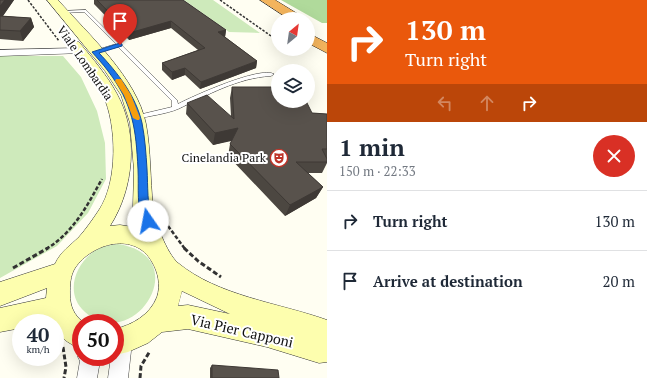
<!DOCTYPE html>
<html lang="en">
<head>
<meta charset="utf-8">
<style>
	body { margin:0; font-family:"PT Serif",serif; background:#f2f2f3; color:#1f2937; height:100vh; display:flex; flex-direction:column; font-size:15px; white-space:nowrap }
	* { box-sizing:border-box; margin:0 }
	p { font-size:13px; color:#747a83 }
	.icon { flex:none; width:22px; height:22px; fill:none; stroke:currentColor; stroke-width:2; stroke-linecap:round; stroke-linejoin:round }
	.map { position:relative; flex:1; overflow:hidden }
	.sheet { display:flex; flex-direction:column; background:#fff; width:320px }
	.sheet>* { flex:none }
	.banner { background:#ea580c; color:#fff; overflow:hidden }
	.needle { width:26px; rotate:29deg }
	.fabs { position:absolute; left:271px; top:12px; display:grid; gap:8px }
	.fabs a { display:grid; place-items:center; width:44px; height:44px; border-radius:50%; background:#fff; box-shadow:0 4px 16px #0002; font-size:20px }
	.speed { position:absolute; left:12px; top:314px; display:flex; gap:8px; font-size:20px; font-weight:700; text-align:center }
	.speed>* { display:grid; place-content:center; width:52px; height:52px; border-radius:50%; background:#fff; box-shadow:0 4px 16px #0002; line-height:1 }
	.speed small { font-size:10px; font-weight:400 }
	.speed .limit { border:6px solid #d22; background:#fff; color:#111 }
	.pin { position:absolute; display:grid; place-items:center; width:34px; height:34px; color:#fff; margin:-41px -17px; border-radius:50% 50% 50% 0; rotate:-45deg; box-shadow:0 0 4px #0007 }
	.pin .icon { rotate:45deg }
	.me { position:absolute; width:44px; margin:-22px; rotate:348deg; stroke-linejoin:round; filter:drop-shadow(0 0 3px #0008) }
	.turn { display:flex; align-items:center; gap:14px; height:84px; padding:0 12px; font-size:18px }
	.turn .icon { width:52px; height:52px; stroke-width:2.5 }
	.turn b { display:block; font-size:28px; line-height:34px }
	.lanes { display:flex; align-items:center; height:38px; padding:0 12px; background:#0003; justify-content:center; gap:20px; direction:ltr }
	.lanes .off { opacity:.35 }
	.round { display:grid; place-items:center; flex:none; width:42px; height:42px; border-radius:21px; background:#f2f2f3 }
	.head { display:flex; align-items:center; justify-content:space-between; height:68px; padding:0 12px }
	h1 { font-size:24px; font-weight:700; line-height:30px }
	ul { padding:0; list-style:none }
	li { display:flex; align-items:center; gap:12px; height:60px; padding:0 12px; border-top:1px solid #e0e1e3 }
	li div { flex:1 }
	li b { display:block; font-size:15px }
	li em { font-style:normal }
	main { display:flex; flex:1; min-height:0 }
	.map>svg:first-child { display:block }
	.green { fill:#ceeabb }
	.forest { fill:#b0da9b }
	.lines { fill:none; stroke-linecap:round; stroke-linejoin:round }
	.lane-casing { stroke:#434343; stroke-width:1 }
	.street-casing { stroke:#434343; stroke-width:1 }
	.secondary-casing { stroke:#323232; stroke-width:1 }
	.highway-casing { stroke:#212121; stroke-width:1 }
	.path-far2 { stroke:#323232; stroke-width:1.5; stroke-dasharray:2.5 1.5; stroke-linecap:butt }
	.path-far1 { stroke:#323232; stroke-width:2.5; stroke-dasharray:4 2; stroke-linecap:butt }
	.path { stroke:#323232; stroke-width:3; stroke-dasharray:5 2.5; stroke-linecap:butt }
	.lane { fill:#fff; fill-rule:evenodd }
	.street { fill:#fff; fill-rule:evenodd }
	.secondary { fill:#fdfeae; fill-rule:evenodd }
	.highway { fill:#f3b45d; fill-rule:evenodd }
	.wall { fill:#4c4741 }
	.shaded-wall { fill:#3e3935 }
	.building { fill:#58524c; stroke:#3e3935 }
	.route { fill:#1a73e8; stroke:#114b97 }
	.slow { fill:#f59e0b }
	.labels { text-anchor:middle; stroke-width:4; stroke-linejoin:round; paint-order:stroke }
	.street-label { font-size:12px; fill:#101010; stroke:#fff }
	.poi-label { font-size:12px; fill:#101010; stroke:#fff; text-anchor:end }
	.near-street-label { font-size:14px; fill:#101010; stroke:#fff }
</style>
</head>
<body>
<main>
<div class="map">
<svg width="327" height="378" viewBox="0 0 327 378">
	<rect width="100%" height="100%" fill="#fffef2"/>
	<!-- green -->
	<path class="green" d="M184,0H213L260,33L229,32Z
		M0,56H63L81,77L97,111L105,143L106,179L88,213L57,246L0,278Z
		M118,244C196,256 135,355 85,312C65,295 74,266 93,252C100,247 109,245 118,244Z"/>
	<!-- forest -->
	<path class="forest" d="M281,0H327V23H322Z"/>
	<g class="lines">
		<defs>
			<path id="lane" d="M86,10L177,100L178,104C193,96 260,66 274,74L271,76C237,78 208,95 178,109C166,114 149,116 136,119L134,118V116L172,107V101L118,47L93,53V51L116,44L84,12L62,13L60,12L62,11Z"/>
			<path id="street" d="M79,48L82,49L84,51L82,53L0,56V50Z
				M125,332L132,334L134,341L131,351L128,378H108L111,357H115V342L118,334Z
				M81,351V357H98L100,361L97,378H77L80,361L78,357Z"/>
			<path id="secondary" d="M47,0H58C88,34 137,78 146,124C151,151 150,179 153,206C154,220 167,254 178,263C218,296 279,303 327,320V362L319,363L267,347L188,329L162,332L148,343L128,352L115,355V329C132,325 150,315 157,297C161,285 158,272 152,262C135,231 92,243 75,268C70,276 70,285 70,294C70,307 74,315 84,323H81V349C70,344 55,336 55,323L50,321L21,323V328L0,332V308L46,298L47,288L0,306V282L55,264C61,251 70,246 79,237C86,229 93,219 99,210C118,182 117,125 103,95C94,76 79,62 68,45L69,42H79C92,58 107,75 117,94C139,134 134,189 110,226L120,225L139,228L133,207L134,170L130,123L121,95L105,71ZM182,291L230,314L188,305L178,306Z"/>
			<path id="highway" d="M260,0H275L306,19H289Z
				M308,33L327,43V53L308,43Z"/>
		</defs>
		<!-- lane casing -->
		<use href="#lane" class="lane-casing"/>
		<!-- street casing -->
		<use href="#street" class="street-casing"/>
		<!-- secondary casing -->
		<use href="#secondary" class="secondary-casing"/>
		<!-- highway casing -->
		<use href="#highway" class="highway-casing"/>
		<!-- path-far2 -->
		<path class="path-far2" d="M28,0L59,41
			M220,0L271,36"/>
		<!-- path-far1 -->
		<path class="path-far1" d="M168,226L185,249
			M46,249C73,233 87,206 102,179"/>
		<!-- path -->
		<path class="path" d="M184,248L198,261L221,277
			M13,268L48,248
			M63,347L66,367L64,378
			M140,378L141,366L150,351"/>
		<!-- lane -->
		<use href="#lane" class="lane"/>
		<!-- street -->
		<use href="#street" class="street"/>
		<!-- secondary -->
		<use href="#secondary" class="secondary"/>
		<!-- highway -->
		<use href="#highway" class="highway"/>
	</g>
	<!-- wall -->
	<path class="wall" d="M0,0H14L3,16L31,18L34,27L23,41L0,39Z
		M94,0H183L226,30L225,37L257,61L256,68L200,89L185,75L172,80L162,70V63L198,50L171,28L129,40L94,4Z
		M232,87L312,113L327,114V163L322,173H308L323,187L316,198L285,216L228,156L230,144L232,140L213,145L186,114L187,103L231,116L230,98Z
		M212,365L279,378H210V368Z"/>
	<!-- shaded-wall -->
	<path class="shaded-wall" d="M5,0H14L0,20V6Z
		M31,18L34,27L23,41L20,31Z
		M171,21V28L129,40V33Z
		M226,30L225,37L217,39L218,32Z
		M257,61L256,68L200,89L201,82Z
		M185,68V75L172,80V72Z
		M238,128L236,140L213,145L215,133Z
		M323,187L316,198L285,216L290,205Z"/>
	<!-- building -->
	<path class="building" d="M0,0H5L0,6Z
		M97,0H183L226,30L218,32L257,61L201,82L185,68L172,72L162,63L205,48L171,21L129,33Z
		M0,16L31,18L20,31L0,30Z
		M232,87H278V101H306L312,113L327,114V149H322L327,159V162H296L323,187L290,205L230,144L238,128L215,133L187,103L207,95L234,119Z
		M212,365L278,370L279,378H212Z"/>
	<!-- route -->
	<path class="route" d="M120,43L122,44V46L99,53C117,72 136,96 142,123C145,138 146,154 147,169C148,187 147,204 152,221L148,225L144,224C136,207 139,188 138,169C136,129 133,104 108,71C103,64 97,58 92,52Z"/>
	<!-- slow -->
	<path class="slow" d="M116,79H121L131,95L140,118L139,120H137L133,118L124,95L115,81Z"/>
	<!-- icons -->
	<defs>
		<symbol id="theatre-ring" viewBox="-11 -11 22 22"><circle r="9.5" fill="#fff" stroke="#bf3328" stroke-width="1.5"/><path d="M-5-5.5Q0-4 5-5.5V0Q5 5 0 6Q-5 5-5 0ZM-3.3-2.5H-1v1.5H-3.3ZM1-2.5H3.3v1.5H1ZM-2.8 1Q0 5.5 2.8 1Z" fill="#bf3328"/></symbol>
	</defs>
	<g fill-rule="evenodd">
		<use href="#theatre-ring" x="269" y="148" width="20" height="20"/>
	</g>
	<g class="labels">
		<!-- street labels -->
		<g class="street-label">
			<text transform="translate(85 63) rotate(55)" y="4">Viale Lombardia</text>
		</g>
		<!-- poi labels -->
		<g class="poi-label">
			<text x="266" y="162">Cinelandia Park</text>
		</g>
		<!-- near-street labels -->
		<g class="near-street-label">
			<text transform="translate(242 331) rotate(13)" y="5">Via Pier Capponi</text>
		</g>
	</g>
</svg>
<div class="fabs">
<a><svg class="needle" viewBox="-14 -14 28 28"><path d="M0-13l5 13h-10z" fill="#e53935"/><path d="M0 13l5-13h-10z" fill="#747a83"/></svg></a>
<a><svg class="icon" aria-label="layers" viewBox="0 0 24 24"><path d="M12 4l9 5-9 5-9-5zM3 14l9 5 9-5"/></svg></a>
</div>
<div class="speed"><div>40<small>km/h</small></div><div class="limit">50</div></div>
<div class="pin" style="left:120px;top:45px;background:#d93025"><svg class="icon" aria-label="arrive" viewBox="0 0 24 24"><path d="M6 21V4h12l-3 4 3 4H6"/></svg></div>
<svg class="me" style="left:148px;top:221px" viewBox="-20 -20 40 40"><circle r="19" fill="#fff"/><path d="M0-13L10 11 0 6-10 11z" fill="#1a73e8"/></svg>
</div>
<section class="sheet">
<div class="banner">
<div class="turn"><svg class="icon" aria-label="right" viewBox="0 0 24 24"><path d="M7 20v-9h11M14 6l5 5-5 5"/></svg><div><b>130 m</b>Turn right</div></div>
<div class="lanes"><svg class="icon off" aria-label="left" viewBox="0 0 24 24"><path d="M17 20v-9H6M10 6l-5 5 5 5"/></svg><svg class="icon off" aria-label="ahead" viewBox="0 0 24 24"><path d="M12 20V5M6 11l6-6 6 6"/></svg><svg class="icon" aria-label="right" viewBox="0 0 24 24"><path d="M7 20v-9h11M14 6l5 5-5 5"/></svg></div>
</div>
<div class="head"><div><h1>1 min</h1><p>150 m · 22:33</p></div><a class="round" style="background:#d93025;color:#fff"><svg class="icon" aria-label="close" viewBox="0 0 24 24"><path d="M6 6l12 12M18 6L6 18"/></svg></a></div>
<ul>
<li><svg class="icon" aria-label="right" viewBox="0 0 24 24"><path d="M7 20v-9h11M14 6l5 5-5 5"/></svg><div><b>Turn right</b></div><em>130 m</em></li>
<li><svg class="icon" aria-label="arrive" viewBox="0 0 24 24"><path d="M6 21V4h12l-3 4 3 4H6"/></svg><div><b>Arrive at destination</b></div><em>20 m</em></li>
</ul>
</section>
</main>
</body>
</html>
